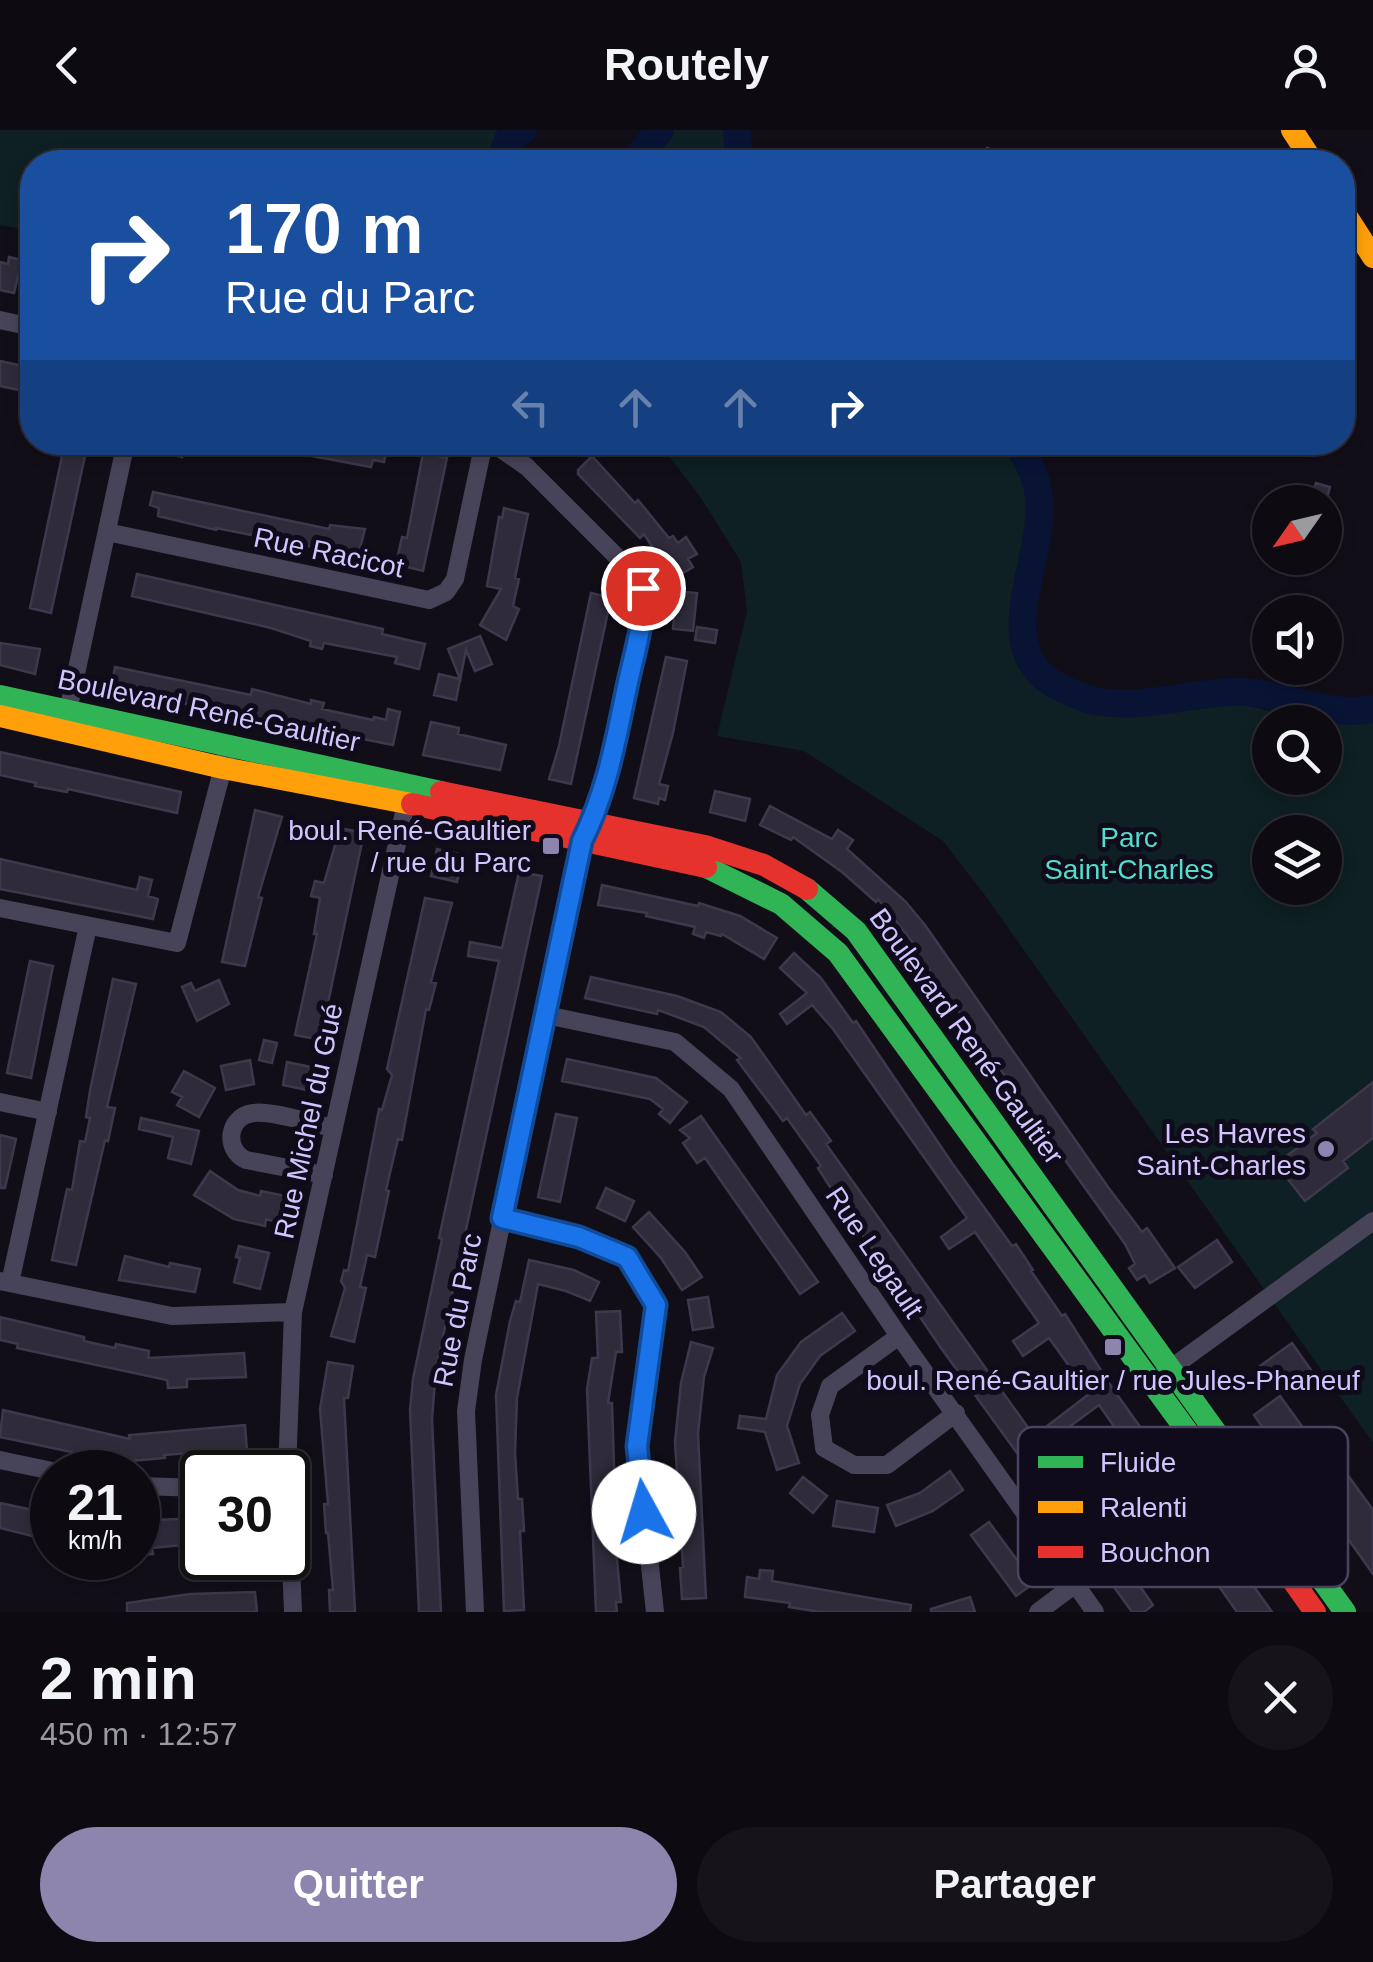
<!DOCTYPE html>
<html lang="fr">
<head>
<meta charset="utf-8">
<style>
	body { margin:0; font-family:Arial,sans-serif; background:#16131b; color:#f1f3f6; height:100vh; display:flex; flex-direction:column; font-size:38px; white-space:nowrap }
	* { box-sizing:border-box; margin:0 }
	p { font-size:32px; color:#9a9a9f }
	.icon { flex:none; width:55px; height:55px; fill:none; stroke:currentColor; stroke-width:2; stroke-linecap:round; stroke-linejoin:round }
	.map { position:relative; height:1482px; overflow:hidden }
	.sheet { display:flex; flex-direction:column; background:#0d0a12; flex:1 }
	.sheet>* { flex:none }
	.banner { position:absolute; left:20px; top:20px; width:1335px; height:305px; border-radius:40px; box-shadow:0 5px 15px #0003,0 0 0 2px #2d2b32; background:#1a4fa0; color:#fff; overflow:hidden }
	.needle { width:65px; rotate:236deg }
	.fabs { position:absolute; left:1252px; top:355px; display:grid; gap:20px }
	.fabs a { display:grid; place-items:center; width:90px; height:90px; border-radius:50%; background:#0d0a12; box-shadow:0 5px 15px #0003,0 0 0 2px #2d2b32; font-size:50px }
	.speed { position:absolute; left:30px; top:1320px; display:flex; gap:20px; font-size:50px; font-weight:700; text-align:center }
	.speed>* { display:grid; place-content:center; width:130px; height:130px; border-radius:50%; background:#0d0a12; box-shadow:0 5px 15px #0003,0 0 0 2px #2d2b32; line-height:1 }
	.speed small { font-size:25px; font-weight:400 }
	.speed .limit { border:5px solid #111; border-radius:15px; background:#fff; color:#111 }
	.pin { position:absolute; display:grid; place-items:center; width:85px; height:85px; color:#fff; margin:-42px; border:5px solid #fff; border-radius:50%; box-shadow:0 2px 10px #0007 }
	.me { position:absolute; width:110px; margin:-55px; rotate:354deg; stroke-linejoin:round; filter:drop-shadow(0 0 8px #0008) }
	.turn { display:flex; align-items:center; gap:35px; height:210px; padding:0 40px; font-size:45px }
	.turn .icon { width:130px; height:130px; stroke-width:2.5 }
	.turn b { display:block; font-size:70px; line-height:85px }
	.lanes { display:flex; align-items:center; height:95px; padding:0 40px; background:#0003; justify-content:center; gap:50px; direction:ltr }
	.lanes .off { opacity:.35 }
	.round { display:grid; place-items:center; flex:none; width:105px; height:105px; border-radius:52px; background:#16131b }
	.overview { display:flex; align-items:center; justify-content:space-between; height:170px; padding:0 40px }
	h1 { font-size:60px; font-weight:700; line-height:75px }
	.button { display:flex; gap:20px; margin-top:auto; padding:20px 40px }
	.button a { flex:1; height:115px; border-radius:60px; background:#8e85ae; color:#fff; font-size:40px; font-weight:700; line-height:115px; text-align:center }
	.button a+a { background:#16131b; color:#f1f3f6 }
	header { display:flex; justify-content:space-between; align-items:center; height:130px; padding:0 40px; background:#0d0a12; font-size:45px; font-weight:700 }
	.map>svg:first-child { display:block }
	.green { fill:#0e2023; fill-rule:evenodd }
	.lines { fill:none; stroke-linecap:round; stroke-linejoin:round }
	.river { stroke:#091334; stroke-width:28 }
	.building { fill:#2f2b3b; stroke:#3e384d; stroke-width:2.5 }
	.street { stroke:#474359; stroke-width:18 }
	.fast { stroke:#30b455; stroke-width:22 }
	.slow { stroke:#ff9f0a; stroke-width:22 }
	.jam { stroke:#e5322d; stroke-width:22 }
	.route-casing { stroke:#114b97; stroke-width:25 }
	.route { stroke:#1a73e8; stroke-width:18 }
	.poi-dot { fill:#8e85ae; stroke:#0f0b1b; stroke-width:4 }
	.labels { text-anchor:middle; stroke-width:10; stroke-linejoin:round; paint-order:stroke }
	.street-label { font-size:28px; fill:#d2c5ff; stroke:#0f0b1b }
	.poi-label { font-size:28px; fill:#d2c5ff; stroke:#0f0b1b; text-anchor:end }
	.park-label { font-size:28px; fill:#51decb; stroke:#0f0b1b }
	.key { fill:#0f0b1b; stroke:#4a435f; stroke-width:2.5 }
	.key-label { font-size:28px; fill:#d2c5ff }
</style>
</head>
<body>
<header><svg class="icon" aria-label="back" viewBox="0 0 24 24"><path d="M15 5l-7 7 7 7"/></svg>Routely<svg class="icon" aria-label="person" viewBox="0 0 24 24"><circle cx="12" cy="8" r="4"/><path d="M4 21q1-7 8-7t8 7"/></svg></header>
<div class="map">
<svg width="1373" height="1482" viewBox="0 0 1373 1482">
	<rect width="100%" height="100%" fill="#110e18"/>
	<!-- green -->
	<path class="green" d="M0,0H523L508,10L502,26L506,32H32V101L0,95Z
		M660,0H726L727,32H634Z
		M659,313H1001C1074,390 966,499 1037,555C1049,565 1063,573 1077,577C1126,588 1174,571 1222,572C1256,574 1287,589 1320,591C1337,593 1355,591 1373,588V1313L987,768L943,711L804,621L717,606L747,481L741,432L701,368ZM1270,592H1325V648H1270ZM1270,702H1325V758H1270Z"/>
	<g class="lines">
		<!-- river -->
		<path class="river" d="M737,0L739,32
			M506,32L502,26L508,10L523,0
			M634,32L660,0
			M1015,312C1028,327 1037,348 1039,367C1047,430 982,525 1066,560C1077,565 1089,571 1102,572C1146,578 1187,564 1230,562C1279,559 1323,589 1373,579"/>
	</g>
	<!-- building -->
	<path class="building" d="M987,18L1001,23L998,32H982Z
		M9,127L22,130L14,163L0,160V132L8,134Z
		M0,231L32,238V263L0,256Z
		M65,312H88L51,483L30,478Z
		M143,312H185L182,327L142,317Z
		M304,312H372L388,316L384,332L373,330L371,337L301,324Z
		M423,323L447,328L423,441L396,434L402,407L407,408Z
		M592,326L635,373L638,370L669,408L673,406L678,413L686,407L697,424L688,429L693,437L673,449L644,404L640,408L578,344V340Z
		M1316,353L1330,357L1326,372H1309Z
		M153,362L329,399L330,395L365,399L358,426L216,398V400L158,386L159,378L150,375Z
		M504,378L528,384L515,448L519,449L513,476L519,479L506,510L480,495L501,459L487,456L499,387L502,388Z
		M137,444L383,499L382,504L425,514L419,539L395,533L397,527L324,513L322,519L310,516L311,511L271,498L132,466Z
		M676,461L697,463L693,501L673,499Z
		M591,463L611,468L571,654L549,649L559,616Z
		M697,497L717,500L715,513L695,510Z
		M480,506L492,534L475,541L466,520L456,570L434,565L439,544L460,549L448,519Z
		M0,513L40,519L35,544L0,535Z
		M666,527L687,531L673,603L659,654L668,656L665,670L659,668L658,674L634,668Z
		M115,537L251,565L252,559L311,574V570L324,573L322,579L373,590L374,587L386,590L388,579L400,582L393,615L111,559Z
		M431,592L459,598L458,604L506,615L500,640L423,625Z
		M0,622L181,662L177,683L68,659L67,662L35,656L36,653L0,645Z
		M715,661L750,669L745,691L710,682Z
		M770,676L832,709L838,700L853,710L847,719L905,771L925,795L1108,1057L1142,1102L1147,1098L1175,1138L1150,1153L1145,1145L1137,1150L1129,1138L1135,1134L1125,1114L916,821L918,819L878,769L876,772L842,742L793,707L791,710L760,695Z
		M255,680L282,687L258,767L262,768L245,836L222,832Z
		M340,698L364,703L322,901L318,900L316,909L295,905L317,804H314L320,768L311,766L315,751L324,753Z
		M437,719L463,725L457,752L431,746Z
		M0,729L137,760L140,747L152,750L148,766L158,769L153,789L0,759Z
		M519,742L542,746L436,1239L432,1289L441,1482H419L410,1280L413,1249L442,1109L439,1108L499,831L468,826L470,812L502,818Z
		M602,755L698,776L699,773L740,786L777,808L764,829L722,804L721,806L706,802L704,808L693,804L695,797L646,786L647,783L598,775Z
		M425,768L452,773L431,852L436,853L429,880L426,879L402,1010L398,1009L386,1060L389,1061L375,1127L367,1125L360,1157L366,1158L354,1212L331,1206L345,1158L341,1151L344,1140L348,1141L379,979L382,980L392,945L387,939Z
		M794,823L821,848L853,893L856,891L952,1033L1012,1116L1016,1114L1033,1140L1031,1141L1062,1186L1065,1184L1111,1256L1272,1482H1237L1213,1448L1218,1444L1099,1275L1042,1317L1057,1338L1083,1320L1090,1329L1069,1344L1074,1350L1069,1354L1153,1475L1144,1482H1132L941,1218L914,1178L917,1176L887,1132L884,1134L851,1090L818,1038L821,1036L787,988L783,991L746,942L737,930L741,928L704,897L658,880L657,884L585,868L591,847L677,866L721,882L751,907L806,985L810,982L831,1011L826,1014L1034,1306L1089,1264L1049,1208L1023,1226L1013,1211L1039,1193L975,1102L949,1119L941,1107L967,1088L833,899L812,875L787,894L780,884L807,863L780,838Z
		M30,831L53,836L31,948L7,943Z
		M113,849L136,854L107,977L115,978L108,1011L105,1010L76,1135L52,1130L67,1059L72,1060L80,1011L85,1012L90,988L86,987L90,961Z
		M219,850L229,874L197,891L182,857L191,853L195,861Z
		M264,910L277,913L272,933L259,930Z
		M567,929L656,948L687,972L670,993L659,984L663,979L650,969L562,951Z
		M250,930L254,954L226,960L221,936Z
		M287,932L311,937L307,960L283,955Z
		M184,941L215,958L199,987L177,975L182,967L172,962Z
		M1373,952V1008L1343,1031L1348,1038L1305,1071L1276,1034L1317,1003L1313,999Z
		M556,984L577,988L560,1072L538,1067Z
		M701,986L818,1152L800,1164L705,1028L697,1033L683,1013L690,1008L680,1000Z
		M141,988L199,1001L191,1034L168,1028L173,1007L139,999Z
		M0,1005L16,1009L5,1058H0Z
		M210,1041L238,1060L260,1066L261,1061L285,1066L280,1093L266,1089L265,1096L234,1089L194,1065Z
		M606,1058L634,1071L625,1091L597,1078Z
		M649,1082L685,1122L702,1147L682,1160L661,1128L633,1097Z
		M1217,1110L1232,1132L1195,1158L1178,1137Z
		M239,1116L269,1123L260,1159L234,1152L240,1128L236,1127Z
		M125,1126L169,1137L170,1133L200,1139L195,1162L119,1150Z
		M529,1130L574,1140L599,1152L590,1171L566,1161L538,1154L517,1268L515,1323L518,1369H522L524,1401H520L524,1480L504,1481L496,1265L510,1191L516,1171L520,1172Z
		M708,1167L713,1197L693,1200L688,1170Z
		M620,1181L622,1222H616L608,1273H612L616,1397H614L621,1472H616L617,1482H596L587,1259L592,1228H598L596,1182Z
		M842,1183L855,1201L820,1226L800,1254L787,1296L799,1333L777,1340L765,1302L738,1298L740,1286L766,1289L777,1245L801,1212Z
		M0,1187L84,1207V1211L115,1218L116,1214L149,1221L148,1228L244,1223L246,1247L187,1249V1257L168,1258L167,1250L17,1218L18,1214L0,1210Z
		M691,1212L713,1218L704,1247L698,1303L706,1468L682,1469L680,1438L683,1437L675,1312L681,1253Z
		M1292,1213L1311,1240L1279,1263L1260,1236Z
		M328,1232L353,1236L348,1268H344L355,1482H330L329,1460H333L328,1403H326L324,1374H328L320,1279Z
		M1280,1266L1304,1299L1277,1318L1254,1285Z
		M3,1280L130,1309L129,1305L245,1295L247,1321L208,1323V1327L194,1328L190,1323L164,1325L165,1328L119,1332L0,1307Z
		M1339,1333L1373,1380V1444L1309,1354Z
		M950,1341L963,1360L933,1381L896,1396L887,1375L920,1363Z
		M803,1347L827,1366L813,1383L790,1363Z
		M837,1371L878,1378L874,1402L833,1396Z
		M0,1373L52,1384V1411L0,1398Z
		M202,1388V1413L152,1418L153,1424L138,1425V1395L150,1394L155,1390Z
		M989,1392L1034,1453L1016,1466L971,1405Z
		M760,1440L773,1441L772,1451L911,1475L910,1482H820L789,1477L790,1473L745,1467L747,1447L759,1449Z
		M255,1462L257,1482H127V1473L190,1464Z
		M970,1467L975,1482H931V1479Z"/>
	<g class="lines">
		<!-- street -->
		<path class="street" d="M0,190L32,197
			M107,402L429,470L446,462L455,449L484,312
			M66,590L126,312
			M0,778L177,813L226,626
			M546,885L675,912L731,959L899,1206L1095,1482
			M0,972L48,982
			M324,1045L246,1030C224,1020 227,987 253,983C272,980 313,994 334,998
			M502,1088L579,1107L627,1127L657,1175L637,1316L655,1482
			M0,1151L172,1186L293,1182
			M10,1153L88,796
			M899,1206L830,1256L820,1285L824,1318L854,1335H887L956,1283
			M1163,1244L1373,1091
			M0,1330L57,1342
			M287,1342L293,1182L409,660
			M288,1354L293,1482
			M138,1356L202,1358
			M475,1482L466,1281L473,1230L581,711L602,669L644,476L643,458L633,443L527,337L491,312
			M1038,1482L1074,1455"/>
		<!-- fast -->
		<path class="fast" d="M0,566L441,662
			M706,737L781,774L838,823L1192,1308
			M807,759L856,801L1345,1482"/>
		<!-- slow -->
		<path class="slow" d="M1292,0L1313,32
			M1342,79L1373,127
			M0,586L223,638L412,674"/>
		<!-- jam -->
		<path class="jam" d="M441,662L705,716L764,735L807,759
			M412,674L706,737
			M1192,1308L1315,1482"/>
	</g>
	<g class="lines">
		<defs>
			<path id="route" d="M643,458C645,490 635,521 628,552C616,608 608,659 582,711L502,1088L579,1107L627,1127L656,1175L637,1316L644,1382"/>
		</defs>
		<!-- route casing -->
		<use href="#route" class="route-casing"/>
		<!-- route -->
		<use href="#route" class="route"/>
	</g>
	<!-- markers -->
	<g class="poi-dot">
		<rect x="541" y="706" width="20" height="20" rx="5"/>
		<circle cx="1326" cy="1019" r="10"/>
		<rect x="1103" y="1207" width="20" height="20" rx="5"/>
	</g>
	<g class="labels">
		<!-- street labels -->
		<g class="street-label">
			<text transform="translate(329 422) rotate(12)" y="10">Rue Racicot</text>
			<text transform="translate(209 580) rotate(12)" y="10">Boulevard René-Gaultier</text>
			<text transform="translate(967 906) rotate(54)" y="10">Boulevard René-Gaultier</text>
			<text transform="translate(308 991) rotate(-78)" y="10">Rue Michel du Gué</text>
			<text transform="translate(875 1122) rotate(56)" y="10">Rue Legault</text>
			<text transform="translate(457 1180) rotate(-79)" y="10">Rue du Parc</text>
		</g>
		<!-- poi labels -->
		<g class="poi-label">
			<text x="531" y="710">boul. René-Gaultier<tspan x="531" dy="32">/ rue du Parc</tspan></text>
			<text x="1306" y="1013">Les Havres<tspan x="1306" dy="32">Saint-Charles</tspan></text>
			<text x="1113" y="1260" text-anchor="middle">boul. René-Gaultier / rue Jules-Phaneuf</text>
		</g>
		<!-- park labels -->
		<g class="park-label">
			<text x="1129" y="717">Parc<tspan x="1129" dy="32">Saint-Charles</tspan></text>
		</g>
	</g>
	<!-- legend -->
	<rect x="1018" y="1297" width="330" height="160" rx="15" class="key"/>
	<rect x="1038" y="1326" width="45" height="12" fill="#30b455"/>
	<rect x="1038" y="1371" width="45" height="12" fill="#ff9f0a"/>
	<rect x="1038" y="1416" width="45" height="12" fill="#e5322d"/>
	<g class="key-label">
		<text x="1100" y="1342">Fluide</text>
		<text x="1100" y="1387">Ralenti</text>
		<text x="1100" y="1432">Bouchon</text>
	</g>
</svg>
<div class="fabs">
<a><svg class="needle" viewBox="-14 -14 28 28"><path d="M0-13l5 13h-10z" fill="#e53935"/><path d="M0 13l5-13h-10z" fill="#9a9a9f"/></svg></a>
<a><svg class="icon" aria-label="sound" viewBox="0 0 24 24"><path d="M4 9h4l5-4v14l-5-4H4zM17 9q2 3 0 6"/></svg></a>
<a><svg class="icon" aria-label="search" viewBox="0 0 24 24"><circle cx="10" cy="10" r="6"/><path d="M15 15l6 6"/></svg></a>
<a><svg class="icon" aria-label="layers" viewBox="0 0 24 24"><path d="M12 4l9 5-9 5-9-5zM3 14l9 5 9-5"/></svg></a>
</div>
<div class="speed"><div>21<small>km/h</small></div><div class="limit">30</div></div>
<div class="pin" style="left:643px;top:458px;background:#d93025"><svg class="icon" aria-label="arrive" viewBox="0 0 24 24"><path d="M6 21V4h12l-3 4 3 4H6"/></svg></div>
<svg class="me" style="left:644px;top:1382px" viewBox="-20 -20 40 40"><circle r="19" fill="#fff"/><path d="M0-13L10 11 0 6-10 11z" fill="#1a73e8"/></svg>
<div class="banner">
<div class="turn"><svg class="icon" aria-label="right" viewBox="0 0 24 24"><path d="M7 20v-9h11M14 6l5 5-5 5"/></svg><div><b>170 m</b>Rue du Parc</div></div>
<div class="lanes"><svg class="icon off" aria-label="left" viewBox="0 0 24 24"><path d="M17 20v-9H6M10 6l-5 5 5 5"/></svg><svg class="icon off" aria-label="ahead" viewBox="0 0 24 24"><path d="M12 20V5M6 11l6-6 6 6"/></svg><svg class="icon off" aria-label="ahead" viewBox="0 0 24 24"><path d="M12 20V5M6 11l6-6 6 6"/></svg><svg class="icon" aria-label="right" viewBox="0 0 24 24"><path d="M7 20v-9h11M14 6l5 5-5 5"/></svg></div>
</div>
</div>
<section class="sheet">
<div class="overview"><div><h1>2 min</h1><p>450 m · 12:57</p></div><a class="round"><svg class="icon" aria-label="close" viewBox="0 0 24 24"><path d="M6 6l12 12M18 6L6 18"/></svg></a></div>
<div class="button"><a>Quitter</a><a>Partager</a></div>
</section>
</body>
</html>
